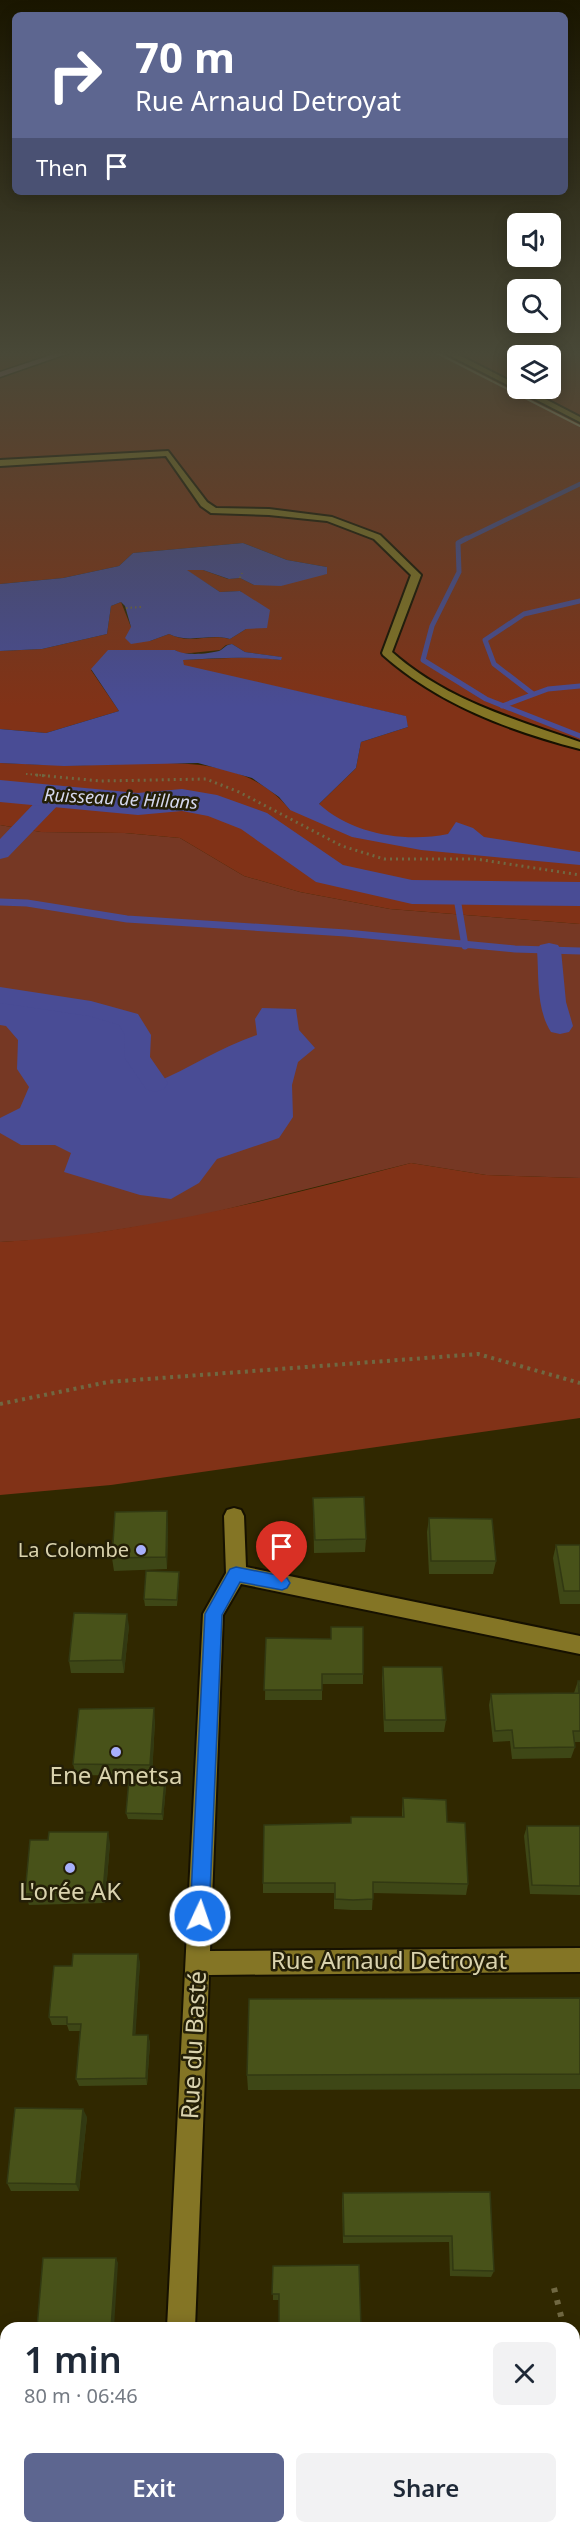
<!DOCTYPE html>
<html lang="en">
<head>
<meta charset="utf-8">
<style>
	body { margin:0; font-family:"Noto Sans",sans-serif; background:#f2f2f3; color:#1f2937; height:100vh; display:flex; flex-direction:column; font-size:22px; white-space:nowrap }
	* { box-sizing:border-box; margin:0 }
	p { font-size:20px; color:#747a83 }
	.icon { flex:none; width:33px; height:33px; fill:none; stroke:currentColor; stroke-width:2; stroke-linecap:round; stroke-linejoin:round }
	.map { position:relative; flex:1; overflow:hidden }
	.sheet { position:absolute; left:0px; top:2322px; width:580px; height:212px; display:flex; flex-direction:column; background:#fff; border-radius:18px 18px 0 0; box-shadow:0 3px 15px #0003 }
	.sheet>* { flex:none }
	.hud { position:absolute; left:12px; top:12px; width:556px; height:183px; border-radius:9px; box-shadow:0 3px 15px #0003; background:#5d6690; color:#fff; overflow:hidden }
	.controls { position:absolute; left:507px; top:213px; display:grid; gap:12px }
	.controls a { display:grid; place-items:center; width:54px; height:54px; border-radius:9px; background:#fff; box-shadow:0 3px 15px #0003; font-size:30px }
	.pin { position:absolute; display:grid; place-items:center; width:51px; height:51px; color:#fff; margin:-62px -26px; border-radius:50% 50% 50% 0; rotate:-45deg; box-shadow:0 0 6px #0007 }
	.pin .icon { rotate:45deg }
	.me { position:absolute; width:66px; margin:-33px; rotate:3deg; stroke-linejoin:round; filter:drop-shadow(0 0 4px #0008) }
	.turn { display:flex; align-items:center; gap:21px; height:126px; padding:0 24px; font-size:27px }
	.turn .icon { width:78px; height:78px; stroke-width:2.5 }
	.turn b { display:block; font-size:42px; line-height:51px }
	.then { display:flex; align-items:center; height:57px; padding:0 24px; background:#0003; gap:12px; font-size:22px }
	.round { display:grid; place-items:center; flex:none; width:63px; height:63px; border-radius:9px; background:#f2f2f3 }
	.overview { display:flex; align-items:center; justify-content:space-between; height:102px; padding:0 24px }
	h1 { font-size:36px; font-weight:600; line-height:45px }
	.button { display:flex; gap:12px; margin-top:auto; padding:12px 24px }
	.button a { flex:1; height:69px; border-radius:9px; background:#5d6690; color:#fff; font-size:24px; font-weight:600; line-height:69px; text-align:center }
	.button a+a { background:#f2f2f3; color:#1f2937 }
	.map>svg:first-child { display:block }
	.green { fill:#763824 }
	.forest { fill:#813217; fill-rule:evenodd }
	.water { fill:#494c95 }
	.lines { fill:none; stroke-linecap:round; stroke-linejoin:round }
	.stream-far2 { stroke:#494c95; stroke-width:4.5 }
	.stream-far1 { stroke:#494c95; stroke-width:5 }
	.stream { stroke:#494c95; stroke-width:7 }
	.canal { fill:#494c95; fill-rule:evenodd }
	.river { fill:#494c95; fill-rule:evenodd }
	.service-casing { stroke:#161100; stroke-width:4 }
	.minor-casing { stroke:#161100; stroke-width:4 }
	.motorway-casing { stroke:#161100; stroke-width:3 }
	.path-far3 { stroke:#706842; stroke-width:2; stroke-dasharray:1.5 3; stroke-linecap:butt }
	.path-far2 { stroke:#706842; stroke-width:3; stroke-dasharray:2 4; stroke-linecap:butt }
	.path-far1 { stroke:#706842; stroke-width:4; stroke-dasharray:3 4.5; stroke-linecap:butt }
	.path { stroke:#706842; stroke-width:6; stroke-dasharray:4.5 8; stroke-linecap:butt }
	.service { fill:#847525; fill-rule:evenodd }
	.minor { fill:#847525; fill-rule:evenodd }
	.motorway { fill:#b674a2; fill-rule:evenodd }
	.rail { stroke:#b7b08a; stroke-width:2 }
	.wall { fill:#3e4716 }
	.shaded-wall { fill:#323912 }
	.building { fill:#485219; stroke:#323912; stroke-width:1.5 }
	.route { fill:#1a73e8; stroke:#114b97; stroke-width:1.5 }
	.poi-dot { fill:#a8b0fc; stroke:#241f07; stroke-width:2 }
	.labels { text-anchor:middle; stroke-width:5; stroke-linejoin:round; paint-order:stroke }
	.far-water-label { font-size:18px; font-style:italic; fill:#d5d8ee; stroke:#241f07 }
	.poi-label { font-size:20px; fill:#dad3ae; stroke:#241f07; text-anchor:end }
	.near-poi-label { font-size:24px; fill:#dad3ae; stroke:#241f07 }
	.near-street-label { font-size:24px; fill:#dad3ae; stroke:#241f07 }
</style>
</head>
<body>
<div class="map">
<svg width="580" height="2533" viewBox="0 0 580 2533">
	<rect width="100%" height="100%" fill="#302800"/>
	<!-- green -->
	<path class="green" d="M0,825L41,832L125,833L180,838L244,876L300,892L390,909L580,924V1178L486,1175L411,1163L187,1219L58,1239L0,1242Z"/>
	<!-- forest -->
	<path class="forest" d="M0,352H580V924L390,909L300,892L244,876L180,838L125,833L41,832L0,825V763C31,764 61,766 92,765C159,764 243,751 290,810L315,808L356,768L361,742L408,727L405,716L184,666L182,660L255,657L281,660V657L245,652L232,644L226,645L220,650L181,654L175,650L91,670L119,711L46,733L0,729V651L42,649L107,634L111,606L121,602L131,627L150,641L169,634C190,645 209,633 230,639L246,629L241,591L220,592L186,570H203L228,579L240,578L254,585L326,574L327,567L287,560L243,543L133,553L119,566L63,578L0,584ZM518,356H550V388H518Z
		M411,1163L486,1175L580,1178V1418L111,1485L0,1495V1242C141,1234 275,1199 411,1163Z"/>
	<!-- water -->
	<path class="water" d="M243,543L287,560L327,567V574L281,586L254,585L240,578L229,579L203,570H187L220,592L240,591L270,610L267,628L246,629L230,639C209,633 190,644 169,634L150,641L131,644L125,638L131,627L125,606L121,602L111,606L107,634L42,649L0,651V584L63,578L119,566L133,553Z
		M232,644L245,652L282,657L281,660C248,656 216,658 183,660L184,665L406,716L408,727L361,742L356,768L319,804C352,834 405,843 448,834L456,822L473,828L484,837L580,852V865L421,850L352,837L290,810L279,797L252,778L198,763L64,766L0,763V729L46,733L119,711L91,669L108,650H175C184,656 208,654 219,651C225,648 225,645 232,644Z
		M0,995L91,1009L129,1020L138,1035L137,1057L155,1083C190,1068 221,1047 257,1035L255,1019L262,1008L296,1009L299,1030L315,1048L298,1062L292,1085L293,1117L279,1138L217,1159L199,1183L171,1199L140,1195L64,1172L71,1153L55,1145H21L0,1133V1118L20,1108L29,1087L17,1069L18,1040L6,1026L0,1025Z"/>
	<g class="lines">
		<!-- stream-far2 -->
		<path class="stream-far2" d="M464,540L580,484"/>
		<!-- stream-far1 -->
		<path class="stream-far1" d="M467,538L458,543L459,572L432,626L423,660L486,699L580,736
			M533,694L494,664L485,640L524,614L580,601
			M502,706L548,689L580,686"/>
		<!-- stream -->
		<path class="stream" d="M456,892L465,946
			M0,902L27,903L127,919L346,933L515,949L580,951"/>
		<!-- canal -->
		<path class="canal" d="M54,790L62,791L65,796L62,801L8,857L0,859V839L46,791Z
			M549,943L558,945L561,950L566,1002L573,1026L569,1032L560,1034L551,1032C536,1009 539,976 537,950L540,945Z
			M0,987L91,1001L138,1014L151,1035L150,1057L168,1083L164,1089L155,1092L146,1089L124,1057L125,1035L119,1025L89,1016L0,1003Z"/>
		<!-- river -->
		<path class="river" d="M0,780L138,793L182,789L217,795L267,813L343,865L412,880L580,882V906L412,904L316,882L241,829L208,816L182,811L138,815L0,802Z"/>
		<defs>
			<path id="service" d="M168,451L207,502L216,508L269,509L332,517L380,535L421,575L392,652C446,700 513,719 580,742V749C510,731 438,704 383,655L382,653L411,575L374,539L327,521L269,515L211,513L201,506L166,456L0,466V460Z"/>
			<path id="minor" d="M443,352H453L518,385V388H524L580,417V422Z
				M234,1508L241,1510L244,1516L246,1567L580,1636V1654L241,1584L223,1615L210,1951L580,1948V1972L209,1975L195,2328H167L203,1614L226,1573L224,1516L227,1510Z
				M158,2528H187L188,2533H158Z"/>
			<path id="motorway" d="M60,352H72L0,377V372Z"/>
		</defs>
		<!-- service casing -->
		<use href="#service" class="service-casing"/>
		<!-- minor casing -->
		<use href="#minor" class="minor-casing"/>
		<!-- motorway casing -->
		<use href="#motorway" class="motorway-casing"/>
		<!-- path-far3 -->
		<path class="path-far3" d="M240,578L242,573
			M126,608L141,607
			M26,774L52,776"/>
		<!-- path-far2 -->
		<path class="path-far2" d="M36,775L101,781L206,779L239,792L342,846L384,859H476L580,875"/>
		<!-- path-far1 -->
		<path class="path-far1" d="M0,1404L108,1382L478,1354L580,1383"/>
		<!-- path -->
		<path class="path" d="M554,2288L564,2328
			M574,2366L580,2386"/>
		<!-- service -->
		<use href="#service" class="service"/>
		<!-- minor -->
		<use href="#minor" class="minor"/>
		<!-- motorway -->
		<use href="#motorway" class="motorway"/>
		<!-- rail -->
		<path class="rail" d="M435,352L580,426"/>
	</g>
	<!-- wall -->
	<path class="wall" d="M313,1498L366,1539L365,1552L314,1553Z
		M429,1518L496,1561L493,1574H429L427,1532Z
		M168,1524L167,1569L114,1571L112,1558Z
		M556,1545H580V1604H560L553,1558Z
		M179,1578L177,1606H145L144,1599Z
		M129,1626L124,1673H71L69,1661Z
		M266,1638L363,1674V1684H322V1700H265Z
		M383,1667L446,1720L444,1732H384L382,1679Z
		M578,1681H580V1742H574L575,1747L571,1758L512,1759L510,1741L493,1742L489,1705L491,1694L574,1693Z
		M155,1720L152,1776L76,1775L73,1764Z
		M166,1786L163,1820L128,1819L126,1813Z
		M403,1798L447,1822L468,1884L466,1895L373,1893L372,1910H352L334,1909V1893H263V1883L351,1823V1817H402V1809Z
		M527,1826H580V1895L530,1894L524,1836Z
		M110,1843L105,1903L29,1905L25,1894Z
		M140,1962L135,2035H148L150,2043L147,2085L79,2086L76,2079L80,2031H69L67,2025H52L49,2017L72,1966Z
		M580,1998V2089L248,2090L247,2075Z
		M87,2117L79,2191H11L7,2183Z
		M490,2192L494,2271L491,2277L450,2276L449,2242L343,2243L342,2200L343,2193Z
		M273,2266L361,2328L279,2300H273Z"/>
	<!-- shaded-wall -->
	<path class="shaded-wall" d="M167,1511L168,1524L167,1569L166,1557Z
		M127,1614L129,1626L124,1673L122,1660Z
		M154,1708L155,1720L152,1776L150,1765Z
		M165,1779L166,1786L163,1820L162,1814Z
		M108,1832L110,1843L105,1903L103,1892Z
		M138,1954L140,1962L135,2043L133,2035Z
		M148,2035L150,2043L147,2085L146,2078Z
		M83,2109L87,2117L79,2191L76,2184Z
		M116,2258L118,2263L114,2328H111Z
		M48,2528H53L52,2533H48Z"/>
	<!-- building -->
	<path class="building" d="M364,1497L366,1539L315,1540L313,1498Z
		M167,1511L166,1557L112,1558L115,1512Z
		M429,1518L492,1519L496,1561H431Z
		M556,1545H580V1591H564Z
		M146,1571L179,1572L177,1600L144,1599Z
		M74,1613L127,1614L122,1660L69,1661Z
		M331,1627H363V1674H322V1690H264L266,1638L331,1639Z
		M383,1667H442L446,1720H385Z
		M578,1681H580V1731H573L575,1747L514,1748L512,1730L495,1731L491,1694L579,1693Z
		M154,1708L150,1765L73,1764L79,1709Z
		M129,1779H165L162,1814L126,1813Z
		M403,1798L446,1800L447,1822L465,1823L468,1884L373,1882V1899L353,1900L335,1899V1883H263L264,1825L351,1823V1817H404Z
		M527,1826H580V1886L532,1885Z
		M49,1832H108L103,1892L25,1894L30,1840H48Z
		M73,1954H138L133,2035H148L146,2078L76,2079L81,2024H67V2017H49L54,1966H72Z
		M580,1998V2074L247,2075L249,1999Z
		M15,2108L83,2109L76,2184L7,2183Z
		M490,2192L494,2271L453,2270L452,2236H344L343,2193Z
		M43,2258H116L111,2328H37Z
		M359,2265L361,2328H279V2294H272L273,2266Z
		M0,2453H6V2528H48V2533H0Z
		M277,2528H344V2533H277Z"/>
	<!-- sky -->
	<linearGradient id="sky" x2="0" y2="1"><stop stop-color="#1a1600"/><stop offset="0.5" stop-color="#484837"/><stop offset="1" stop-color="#484837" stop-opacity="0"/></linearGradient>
	<rect width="580" height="707" fill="url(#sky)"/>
	<!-- route -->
	<path class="route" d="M236,1567L282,1576L287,1578L290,1583L287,1588L282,1590L240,1582L222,1615L209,1916L206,1923L200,1926L193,1923L190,1916L205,1614L230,1569Z"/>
	<!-- markers -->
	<g class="poi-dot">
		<circle cx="141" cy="1550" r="6"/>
		<circle cx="116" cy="1752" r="6"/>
		<circle cx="70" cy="1868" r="6"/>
	</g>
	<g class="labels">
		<!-- far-water labels -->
		<g class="far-water-label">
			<text transform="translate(121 799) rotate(3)" y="6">Ruisseau de Hillans</text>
		</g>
		<!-- poi labels -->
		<g class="poi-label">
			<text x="129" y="1557">La Colombe</text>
		</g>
		<!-- near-poi labels -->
		<g class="near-poi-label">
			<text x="116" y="1784">Ene Ametsa</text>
			<text x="70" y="1900">L'orée AK</text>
		</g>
		<!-- near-street labels -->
		<g class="near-street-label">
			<text x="389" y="1969">Rue Arnaud Detroyat</text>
			<text transform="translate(194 2045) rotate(-87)" y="8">Rue du Basté</text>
		</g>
	</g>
</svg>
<div class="controls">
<a><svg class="icon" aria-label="sound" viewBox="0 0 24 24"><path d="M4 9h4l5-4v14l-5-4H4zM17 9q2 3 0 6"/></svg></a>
<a><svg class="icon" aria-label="search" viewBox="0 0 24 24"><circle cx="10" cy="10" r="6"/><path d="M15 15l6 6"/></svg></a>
<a><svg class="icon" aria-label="layers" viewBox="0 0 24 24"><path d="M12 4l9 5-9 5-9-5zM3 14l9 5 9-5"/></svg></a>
</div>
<div class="pin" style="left:282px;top:1583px;background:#d93025"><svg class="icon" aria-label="arrive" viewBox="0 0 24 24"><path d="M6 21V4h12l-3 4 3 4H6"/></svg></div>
<svg class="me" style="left:200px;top:1916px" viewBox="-20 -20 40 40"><circle r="17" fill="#1a73e8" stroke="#fff" stroke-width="3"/><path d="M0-11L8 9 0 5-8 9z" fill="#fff"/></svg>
<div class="hud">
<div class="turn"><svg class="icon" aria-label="right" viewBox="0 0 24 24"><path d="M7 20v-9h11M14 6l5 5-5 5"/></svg><div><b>70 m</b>Rue Arnaud Detroyat</div></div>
<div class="then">Then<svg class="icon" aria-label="arrive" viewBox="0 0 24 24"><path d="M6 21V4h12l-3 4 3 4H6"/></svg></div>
</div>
<section class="sheet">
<div class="overview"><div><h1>1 min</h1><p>80 m · 06:46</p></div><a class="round"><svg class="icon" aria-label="close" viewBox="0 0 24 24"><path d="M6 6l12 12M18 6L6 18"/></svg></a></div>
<div class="button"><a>Exit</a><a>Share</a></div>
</section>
</div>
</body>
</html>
